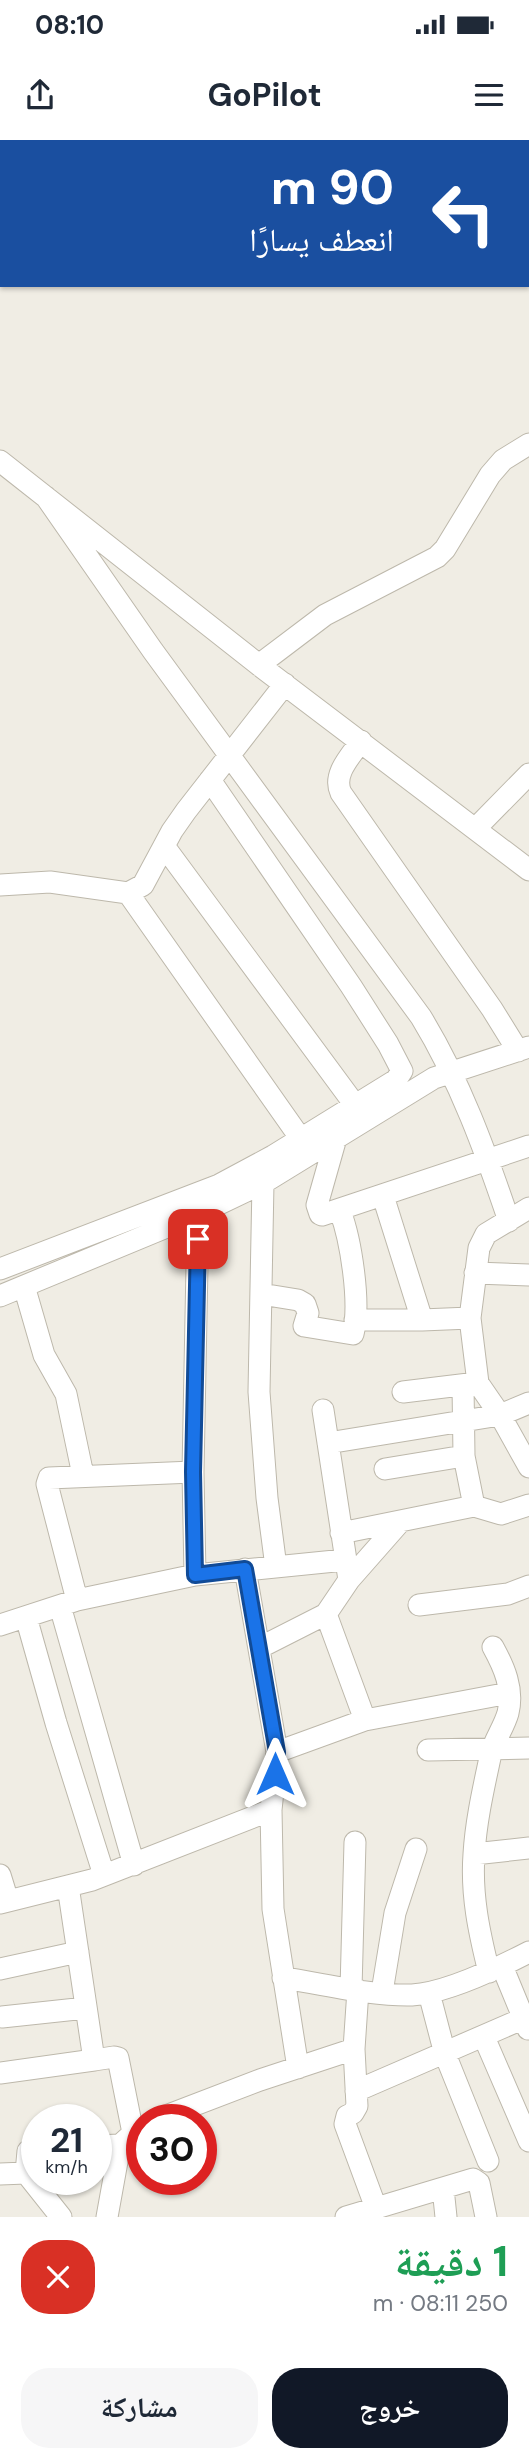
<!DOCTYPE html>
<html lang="ar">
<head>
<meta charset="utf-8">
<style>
	body { margin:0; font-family:"DM Sans","Noto Naskh Arabic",sans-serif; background:#f6f6f7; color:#1f2937; direction:rtl; height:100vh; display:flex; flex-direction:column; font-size:26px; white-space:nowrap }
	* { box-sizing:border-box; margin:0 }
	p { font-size:23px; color:#747a83 }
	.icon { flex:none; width:38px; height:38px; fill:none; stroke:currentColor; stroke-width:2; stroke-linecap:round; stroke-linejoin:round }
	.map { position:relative; height:2077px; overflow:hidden; direction:ltr }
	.drawer { display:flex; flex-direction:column; background:#fff; flex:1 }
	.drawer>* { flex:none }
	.banner { position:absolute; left:0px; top:0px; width:530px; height:147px; box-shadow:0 2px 5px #0004; direction:rtl; background:#1a4fa0; color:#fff; overflow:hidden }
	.speed { position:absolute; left:21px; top:1964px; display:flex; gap:14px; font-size:35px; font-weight:700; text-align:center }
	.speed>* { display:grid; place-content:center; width:91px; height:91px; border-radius:50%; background:#fff; box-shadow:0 2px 5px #0004; line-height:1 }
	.speed small { font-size:18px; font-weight:400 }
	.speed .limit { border:10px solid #d22; background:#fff; color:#111 }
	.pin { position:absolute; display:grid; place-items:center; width:60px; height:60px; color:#fff; margin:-30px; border-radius:14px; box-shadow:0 4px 10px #0006 }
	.me { position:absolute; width:77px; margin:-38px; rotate:0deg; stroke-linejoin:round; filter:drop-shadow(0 0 5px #0008) }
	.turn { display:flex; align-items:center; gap:24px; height:147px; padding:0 21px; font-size:32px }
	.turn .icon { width:91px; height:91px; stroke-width:2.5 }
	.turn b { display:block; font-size:49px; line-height:60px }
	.round { display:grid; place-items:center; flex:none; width:74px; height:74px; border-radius:28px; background:#f6f6f7 }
	.headline { display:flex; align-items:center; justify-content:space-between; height:119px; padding:0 21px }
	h1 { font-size:42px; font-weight:700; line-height:52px; color:#1e9e55 }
	.button { display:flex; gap:14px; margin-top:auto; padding:14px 21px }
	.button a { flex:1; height:80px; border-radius:28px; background:#111827; color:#fff; font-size:28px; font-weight:700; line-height:80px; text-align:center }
	.button a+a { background:#f6f6f7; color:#1f2937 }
	.status { display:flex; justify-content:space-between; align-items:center; height:49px; padding:0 35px; background:#fff; direction:ltr }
	.status svg { height:19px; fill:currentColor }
	header { display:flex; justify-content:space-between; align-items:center; height:91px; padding:0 21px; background:#fff; font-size:32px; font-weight:700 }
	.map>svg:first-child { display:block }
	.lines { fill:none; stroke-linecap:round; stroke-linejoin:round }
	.minor-casing { stroke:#bdb8ab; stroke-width:23 }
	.minor { stroke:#fff; stroke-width:21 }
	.route-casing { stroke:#114b97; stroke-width:18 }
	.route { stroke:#1a73e8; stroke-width:12 }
</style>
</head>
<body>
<div class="status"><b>08:10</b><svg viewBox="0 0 49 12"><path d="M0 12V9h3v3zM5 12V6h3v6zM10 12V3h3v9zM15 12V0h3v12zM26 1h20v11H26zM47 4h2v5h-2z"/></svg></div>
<header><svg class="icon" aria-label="menu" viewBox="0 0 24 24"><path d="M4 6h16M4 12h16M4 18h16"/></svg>GoPilot<svg class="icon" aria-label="share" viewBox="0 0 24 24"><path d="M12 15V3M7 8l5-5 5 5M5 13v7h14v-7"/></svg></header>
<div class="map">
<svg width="529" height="2077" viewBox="0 0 529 2077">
	<rect width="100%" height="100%" fill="#f0ede4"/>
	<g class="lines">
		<defs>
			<path id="minor" d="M0,321L259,525L529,730
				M46,357L153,511L421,877C460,941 485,1010 509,1081
				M259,525L325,475L437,417L445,409L490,335L503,320L529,304
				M361,601C351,616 332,634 341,653L492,869L518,911
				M476,688L529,634
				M164,706L355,965
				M0,745L50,742L128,753L143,745L172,691L186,671L285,544
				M128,753L308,1009
				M336,998L317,1065L320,1074L322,1075L529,1006
				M263,1043L259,1252L267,1358L276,1427
				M383,1056L422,1180
				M529,1068L486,1094L479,1108L470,1178L478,1243L500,1275L529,1327
				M0,1129L219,1045L273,1016L396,940L402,931L388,904L351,846L210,640
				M475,1133L529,1135
				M24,1146L44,1215L66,1254L83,1335
				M261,1154L298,1160L305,1164L308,1173L304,1186L353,1194C361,1164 351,1100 340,1071
				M0,1156L198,1074L263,1043L434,938L529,907
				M355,1180H422L470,1178
				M463,1245L464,1316L474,1366
				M403,1252L477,1243
				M328,1303L500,1275L529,1263
				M385,1329L464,1316
				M341,1393L474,1366L501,1374L529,1365
				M245,1429L277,1612L365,1580L509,1553
				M195,1435L193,1332L198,1074
				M349,1440L400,1382
				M77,1460L47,1344L49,1338L193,1332
				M419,1465L508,1454L529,1446
				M60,1466L134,1725
				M326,1474L365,1580
				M26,1477L56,1583L104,1735
				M0,1485L77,1460L195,1435L345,1420
				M259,1508L326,1474L349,1440L323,1270
				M428,1610L529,1608
				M271,1670L273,1769L298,1928
				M474,1714L529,1708
				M0,1735L8,1761
				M0,1763L92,1740L271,1670L277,1612
				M502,1826L528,1889
				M0,1829L78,1812
				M489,1832C479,1792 471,1755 474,1714C476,1680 484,1646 491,1613C495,1599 504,1587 508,1573C514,1549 504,1527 493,1507
				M283,1838C325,1844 370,1856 412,1855C447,1853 498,1828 529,1812
				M351,1849L355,1702
				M358,1850L354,1909L357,1966L353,1973L347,1976L345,1984L376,2068
				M382,1852L395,1773L416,1709
				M429,1853L445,1914L488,2021
				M2,1877L86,1868
				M484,1897L529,2001
				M94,1920L114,1917L118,1918L133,1993
				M0,1933L94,1920L68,1746
				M356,1951L529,1876
				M158,1979L260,1940L354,1909
				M96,2006L120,2005L130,1996
				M37,2010L28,2011L26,2033L61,2077
				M0,2034L26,2033
				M443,2048L446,2077
				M107,2077L120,2005
				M346,2077L473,2039L479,2043L486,2077"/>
		</defs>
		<!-- minor casing -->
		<use href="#minor" class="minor-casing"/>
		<!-- minor -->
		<use href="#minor" class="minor"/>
	</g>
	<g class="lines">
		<defs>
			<path id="route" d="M198,1099L193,1332L195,1435L245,1429L277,1612L275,1634"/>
		</defs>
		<!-- route casing -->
		<use href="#route" class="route-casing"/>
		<!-- route -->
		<use href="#route" class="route"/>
	</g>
</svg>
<div class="speed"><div>21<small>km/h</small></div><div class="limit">30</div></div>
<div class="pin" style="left:198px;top:1099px;background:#d93025"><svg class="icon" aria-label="arrive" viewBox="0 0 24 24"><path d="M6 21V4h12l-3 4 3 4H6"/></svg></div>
<svg class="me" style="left:275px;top:1634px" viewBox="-20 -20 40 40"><path d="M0-17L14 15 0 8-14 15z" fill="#1a73e8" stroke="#fff" stroke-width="4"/></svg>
<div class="banner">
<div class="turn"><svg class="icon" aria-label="left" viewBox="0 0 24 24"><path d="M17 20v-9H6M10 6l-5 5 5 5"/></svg><div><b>90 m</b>انعطف يسارًا</div></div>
</div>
</div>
<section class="drawer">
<div class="headline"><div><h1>1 دقيقة</h1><p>250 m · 08:11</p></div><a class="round" style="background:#d93025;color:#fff"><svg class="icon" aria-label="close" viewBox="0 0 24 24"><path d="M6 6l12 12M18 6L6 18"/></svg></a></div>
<div class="button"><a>خروج</a><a>مشاركة</a></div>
</section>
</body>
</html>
